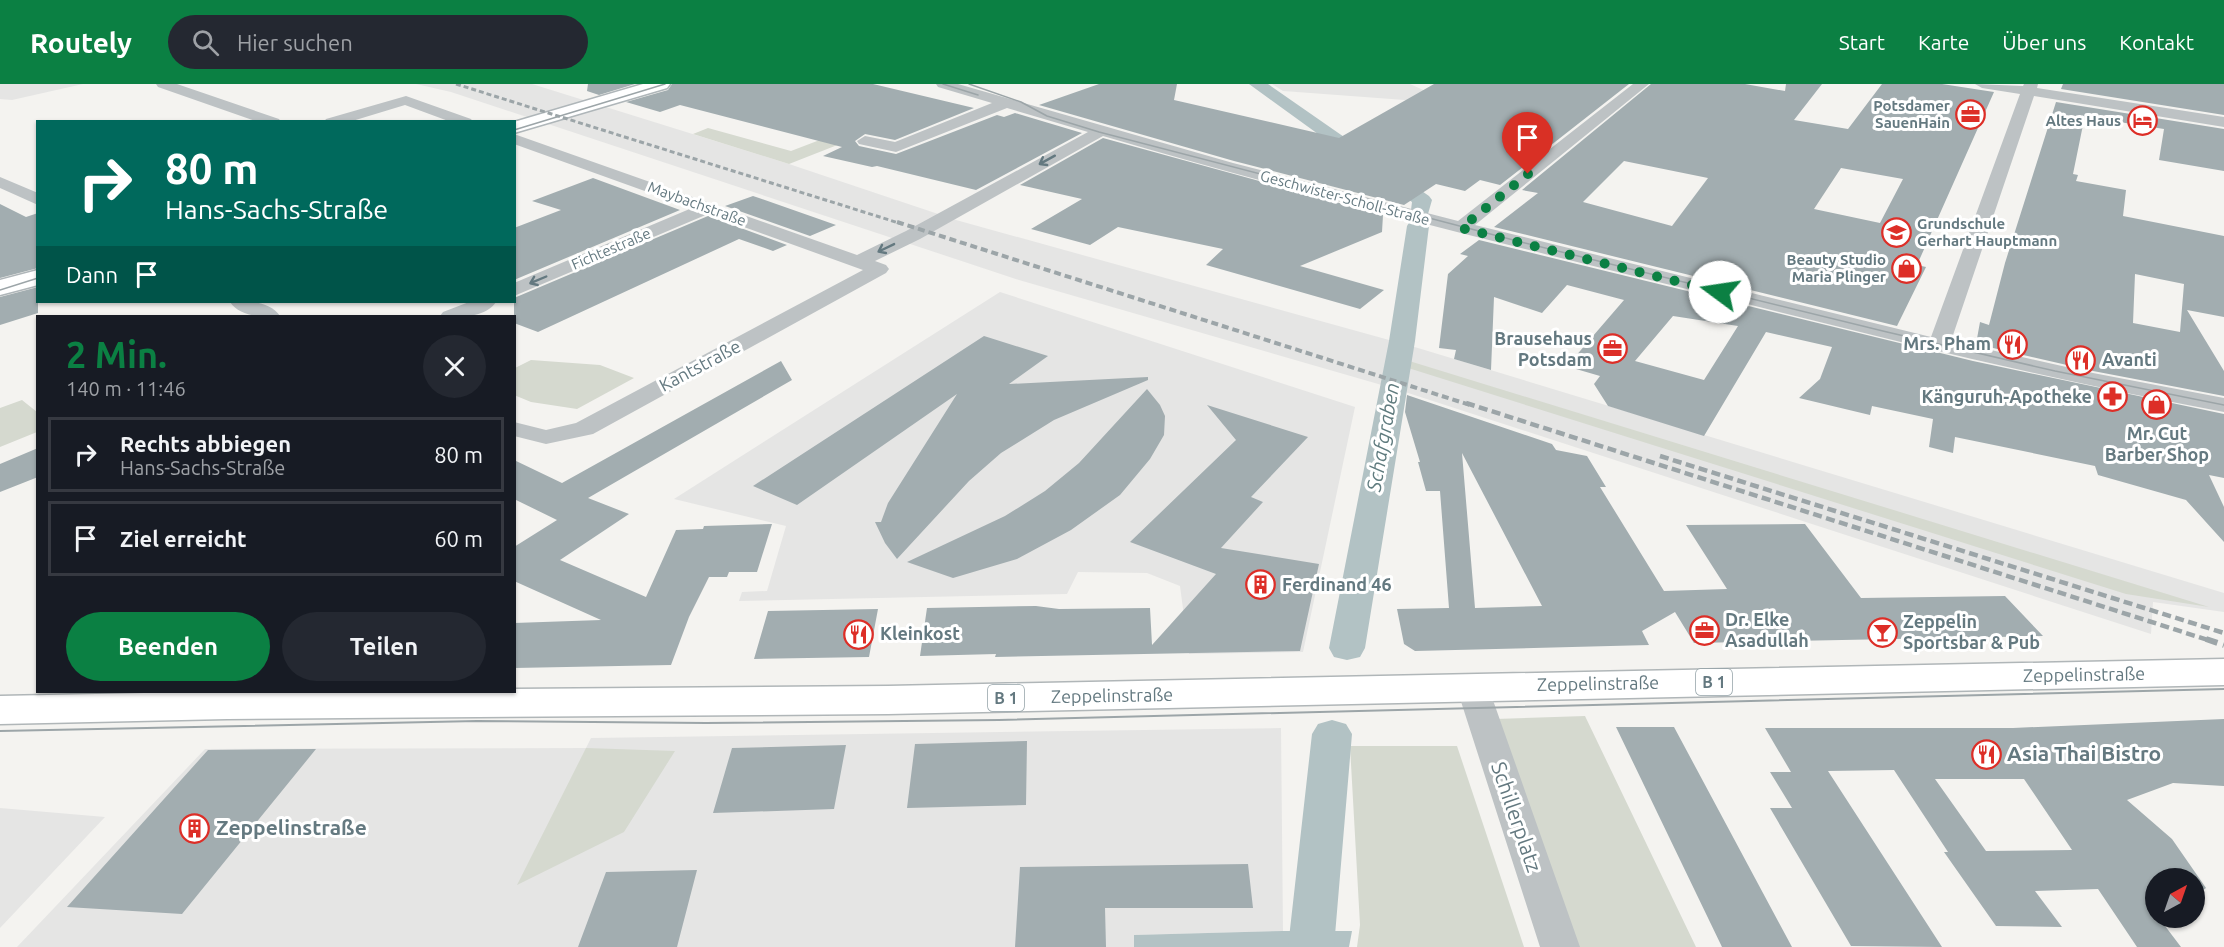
<!DOCTYPE html>
<html lang="de">
<head>
<meta charset="utf-8">
<style>
	body { margin:0; font-family:Ubuntu,sans-serif; background:#242831; color:#f1f3f6; height:100vh; display:flex; flex-direction:column; font-size:22px; white-space:nowrap }
	* { box-sizing:border-box; margin:0 }
	p { font-size:20px; color:#9ea1a6 }
	.icon { flex:none; width:33px; height:33px; fill:none; stroke:currentColor; stroke-width:2; stroke-linecap:round; stroke-linejoin:round }
	.map { position:relative; flex:1; overflow:hidden }
	.drawer { position:absolute; left:36px; top:231px; width:480px; height:378px; display:flex; flex-direction:column; background:#171b24; border-radius:0px; box-shadow:0 2px 4px #0004 }
	.drawer>* { flex:none }
	.top-card { position:absolute; left:36px; top:36px; width:480px; height:183px; border-radius:0px; box-shadow:0 2px 4px #0004; background:#00695c; color:#fff; overflow:hidden }
	.needle { width:39px; rotate:40deg }
	.controls { position:absolute; left:2145px; top:784px; display:grid; gap:12px }
	.controls a { display:grid; place-items:center; width:60px; height:60px; border-radius:50%; background:#171b24; box-shadow:0 2px 4px #0004; font-size:30px }
	.pin { position:absolute; display:grid; place-items:center; width:51px; height:51px; color:#fff; margin:-62px -26px; border-radius:50% 50% 50% 0; rotate:-45deg; box-shadow:0 0 6px #0007 }
	.pin .icon { rotate:45deg }
	.me { position:absolute; width:66px; margin:-33px; rotate:284deg; stroke-linejoin:round; filter:drop-shadow(0 0 4px #0008) }
	.turn { display:flex; align-items:center; gap:21px; height:126px; padding:0 30px; font-size:27px }
	.turn .icon { width:78px; height:78px; stroke-width:2.5 }
	.turn b { display:block; font-size:42px; line-height:51px }
	.then { display:flex; align-items:center; height:57px; padding:0 30px; background:#0003; gap:12px; font-size:22px }
	.round { display:grid; place-items:center; flex:none; width:63px; height:63px; border-radius:32px; background:#242831 }
	.summary { display:flex; align-items:center; justify-content:space-between; height:102px; padding:0 30px }
	h1 { font-size:36px; font-weight:600; line-height:45px; color:#0b8043 }
	.primary-button { display:flex; gap:12px; margin-top:auto; padding:12px 30px }
	.primary-button a { flex:1; height:69px; border-radius:36px; background:#0b8043; color:#fff; font-size:24px; font-weight:600; line-height:69px; text-align:center }
	.primary-button a+a { background:#242831; color:#f1f3f6 }
	ul { padding:0; list-style:none }
	li { display:flex; align-items:center; gap:18px; height:75px; margin:0 12px 9px; padding:0 18px; border:3px solid #363941; border-radius:0px }
	li div { flex:1 }
	li b { display:block; font-size:22px }
	li em { font-style:normal }
	header { display:flex; align-items:center; gap:36px; box-sizing:border-box; height:84px; padding:0 30px; background:#0b8043; color:#fff }
	header strong { font-size:28px }
	nav { display:flex; gap:33px; margin-inline-start:auto; font-size:21px }
	.search { width:420px; height:54px; background:#242831; display:flex; align-items:center; gap:15px; box-sizing:border-box; padding:0 21px; border-radius:33px; color:#9ea1a6; font-size:22px }
	.map>svg:first-child { display:block }
	.built { fill:#e5e5e4 }
	.green { fill:#d5d9cf }
	.water { fill:#b2c2c4 }
	.lines { fill:none; stroke-linecap:round; stroke-linejoin:round }
	.canal { fill:#b2c2c4; fill-rule:evenodd }
	.building { fill:#a2adb0; fill-rule:evenodd }
	.secondary-casing { stroke:#afb6b9; stroke-width:3 }
	.primary-casing { stroke:#b0b6b8; stroke-width:3 }
	.street { fill:#bdc2c4; fill-rule:evenodd }
	.secondary { fill:#fff; fill-rule:evenodd }
	.primary { fill:#fff; fill-rule:evenodd }
	.tram-far1 { stroke:#9ca5a8; stroke-width:1.5 }
	.tram { stroke:#9ca5a8; stroke-width:2 }
	.rail-far3 { stroke:#9ca5a8; stroke-width:3; stroke-dasharray:5 3; stroke-linecap:butt }
	.rail-far2 { stroke:#9ca5a8; stroke-width:4; stroke-dasharray:7 4; stroke-linecap:butt }
	.rail-far1 { stroke:#9ca5a8; stroke-width:4.5; stroke-dasharray:9 4.5; stroke-linecap:butt }
	.rail { stroke:#9ca5a8; stroke-width:6; stroke-dasharray:12 6; stroke-linecap:butt }
	.oneway { stroke:#647980 }
	.route { stroke:#0b8043; stroke-width:10; stroke-dasharray:0 18 }
	.labels { text-anchor:middle; stroke-width:6; stroke-linejoin:round; paint-order:stroke }
	.far-poi-label { font-size:15px; font-weight:bold; fill:#647980; stroke:#fff; text-anchor:end }
	.far-street-label { font-size:15px; fill:#647980; stroke:#fff }
	.shield { fill:#fff; stroke:#92a1a6; stroke-width:1.5 }
	.shield-label { font-size:16px; font-weight:bold; fill:#647980 }
	.poi-label { font-size:18px; font-weight:bold; fill:#647980; stroke:#fff; text-anchor:start }
	.street-label { font-size:18px; fill:#647980; stroke:#fff }
	.water-label { font-size:20px; font-style:italic; fill:#5f7b7e; stroke:#fff }
	.near-poi-label { font-size:21px; font-weight:bold; fill:#647980; stroke:#fff; text-anchor:start }
	.near-street-label { font-size:21px; fill:#647980; stroke:#fff }
</style>
</head>
<body>
<header>
<strong>Routely</strong>
<div class="search"><svg class="icon" aria-label="search" viewBox="0 0 24 24"><circle cx="10" cy="10" r="6"/><path d="M15 15l6 6"/></svg>Hier suchen</div>
<nav><a>Start</a><a>Karte</a><a>Über uns</a><a>Kontakt</a></nav>
</header>
<div class="map">
<svg width="2224" height="863" viewBox="0 0 2224 863">
	<rect width="100%" height="100%" fill="#f4f3f0"/>
	<!-- built -->
	<path class="built" d="M0,0H83L12,16L0,15Z
		M416,0H532L789,80L956,136L1418,264L2224,509V528L2153,518L2151,550L1399,306L1019,196L451,8Z
		M1272,0H1410L1441,14L1432,18L1283,7Z
		M1000,208L1355,323L1303,568L1189,570L1180,502L1147,489L1078,488L1067,510L739,517L742,508L767,507L786,442L674,415Z
		M1281,644L1283,847L1134,851V863H17L205,665L586,664L591,654Z
		M0,724L105,733L0,844Z"/>
	<!-- green -->
	<path class="green" d="M911,21L929,25L789,80L693,50L708,44L791,67Z
		M531,276L600,281L634,294L577,325L531,318L514,311L515,284Z
		M1406,276L2209,523L2126,510L1405,283Z
		M22,316L37,328V348L0,363V324Z
		M1585,632L1696,863H1576L1495,635Z
		M1350,662H1457L1524,863H1357L1360,841Z
		M586,664L675,667L624,748L517,801Z"/>
	<!-- water -->
	<path class="water" d="M1283,847H1352L1349,863H1134V851Z"/>
	<g class="lines">
		<!-- canal -->
		<path class="canal" d="M1249,0H1268L1429,112L1432,116L1428,130L1421,132L1414,130L1411,126L1412,118Z
			M1418,136L1426,137L1429,142L1415,257L1365,564L1360,573L1347,576L1334,573L1329,564L1389,257L1407,142L1410,137Z
			M1332,636L1346,640L1352,650L1334,863H1288L1312,650L1318,640Z"/>
	</g>
	<!-- building -->
	<path class="building" d="M588,0H635L599,11L587,7Z
		M672,0H873L974,24L895,56L865,50L855,57L859,62L896,70L997,31L1004,33L1015,29L1082,49L976,106L877,82L872,83L823,72L842,63L680,21L660,28L626,18L668,6Z
		M1099,0H1177L1174,16L1339,54L1434,0H1629L1500,101L1480,96L1465,107L1436,100L1404,121L1234,77L1039,21Z
		M1651,0H1745L1785,7L1786,0H1822L1794,36L1848,45L1882,0H1942L1994,8L1917,181L1926,183L1897,242L1494,143L1538,109L1522,106ZM1624,77L1708,94L1672,142L1583,118ZM1841,84L1903,95L1880,139L1814,125Z
		M2063,0H2224V31L2061,5Z
		M2056,18L2224,45V87L2159,76L2164,45L2087,33L2086,36H2084L2073,90L2078,91L2076,97L2126,106L2123,132L2224,152V233L2187,226L2224,287V312L2093,287L1976,260L1980,238L1989,241L2005,179ZM2135,190L2184,200L2180,248L2133,239Z
		M1103,54L1383,131L1382,148L1300,182L1384,206L1360,225L1206,181L1223,165L1118,143L1090,161L1031,145L1082,115L1020,101Z
		M593,94L680,126L514,196V144L561,126L532,117Z
		M753,112L759,114L836,141L810,152L725,122Z
		M0,120L26,133L38,129V184L0,194Z
		M708,132L787,161L773,167L739,155L538,248L514,239V214Z
		M1479,156L1973,277L2224,330V394L2209,391L2224,423V458L2186,416L2098,391L2095,382L1955,353L1953,369L1929,363L1933,335L1872,322L1870,331L1799,314L1820,295L1832,263L1766,248L1704,352L1608,322L1594,300L1600,292L1576,285L1584,277L1574,274L1624,216L1567,201L1542,229L1494,213L1491,286L1454,275L1456,266L1439,264L1448,190L1468,172L1460,170ZM1673,232L1738,242L1704,296L1635,277Z
		M38,203V229L0,241V213Z
		M984,252L1048,272L1009,300L1148,293V296L1054,336L1001,369L969,397L897,475L885,459L875,438H881L888,419L957,310L797,421L753,402Z
		M781,277L792,296L588,414L629,430L560,476L646,513L676,446L703,445L704,442L772,440L757,488H729L727,493H709L689,533L671,581L514,584V539L601,536L514,497V463L557,436L514,415V376L562,399Z
		M1147,305L1160,321L1165,332L1164,351L1150,375L1120,411L1071,446L1017,475L953,494L907,478L1005,432L1045,407L1079,379Z
		M1407,311L1552,360L1556,366L1587,372L1606,403H1600L1664,507L1727,505L1686,441L1805,440L1861,514L2005,512L2043,552L1694,559L1675,528L1642,547L1649,561L1415,567L1404,560L1397,525L1449,524L1440,407H1426L1418,378H1420L1405,328ZM1462,369L1542,522L1475,524Z
		M1207,321L1308,353L1251,413L1263,418L1221,464L1319,480L1300,567L995,573L996,570L920,572L927,524L1036,522L1059,525L1150,524L1152,561L1216,490L1130,458L1236,356Z
		M38,364V393L0,408V380Z
		M878,525L869,573L754,575L768,527Z
		M2224,635V702L2173,699L2127,716L2172,755L2206,804L2194,812V795H2156V834H2159L2181,863H2137L2098,805L2035,807L2062,843L1996,842L1944,768H1948L1894,686L1828,687L1942,863L1851,862L1770,724H1792L1770,688H1791L1765,644H2013ZM1935,695H2024L2072,766L1986,767Z
		M1616,643H1674L1792,863H1722Z
		M1027,657L1026,721L907,724L915,660Z
		M846,661L834,725L713,729L732,664Z
		M316,665L182,830L67,823L208,666Z
		M1248,780L1253,824H1105L1106,863H1015L1020,783Z
		M697,786L677,863H578L606,788Z"/>
	<g class="lines">
		<defs>
			<path id="secondary" d="M643,0H670L667,4L514,49V38Z
				M38,186V201L0,211V196Z"/>
			<path id="primary" d="M2224,575V601L888,630L227,635L0,640V612L192,608H514V605L888,602Z"/>
		</defs>
		<!-- secondary casing -->
		<use href="#secondary" class="secondary-casing"/>
		<!-- primary casing -->
		<use href="#primary" class="primary-casing"/>
		<!-- street -->
		<path class="street" d="M156,0H177L279,35L281,38H258L158,3Z
			M936,0H958L1233,79L1458,137L1633,0H1649L1475,141L1931,253L2020,10L1982,4L1975,0L2023,2L2024,0H2038L2037,4L2224,33V43L2034,12L1951,257L2093,289L2224,314V328C2049,296 1876,252 1703,209C1502,160 1302,110 1103,52L920,155L875,177L886,181L889,185L886,189L593,350L546,360L514,352V338L546,346L576,339L863,186L708,130L514,212V199L692,124L514,60V50L857,171L906,147L1088,48L1007,24L896,68L859,60L857,57L865,52L895,58L992,19L938,3Z
			M406,12L471,35L473,38H451L405,21L349,38H324L326,35Z
			M0,93L38,109V121L0,104Z
			M230,218C246,216 270,217 280,232C264,234 240,233 230,218Z
			M469,218H496C486,234 456,234 440,232L443,228Z
			M1472,591L1483,594L1488,602L1580,863H1540L1456,602L1461,594Z"/>
		<!-- secondary -->
		<use href="#secondary" class="secondary"/>
		<!-- primary -->
		<use href="#primary" class="primary"/>
		<!-- tram-far1 -->
		<path class="tram-far1" d="M943,0L978,11
			M969,0L1021,18L1047,32L1099,48L1521,158L1887,248L2055,287L2224,321
			M514,46L665,0
			M0,206L38,194"/>
		<!-- tram -->
		<path class="tram" d="M0,647L477,637L706,639L999,636L2224,605"/>
		<!-- rail-far3 -->
		<path class="rail-far3" d="M456,0L902,140"/>
		<!-- rail-far2 -->
		<path class="rail-far2" d="M897,138L1470,321"/>
		<!-- rail-far1 -->
		<path class="rail-far1" d="M1466,319L2211,557
			M1660,372L2224,549"/>
		<!-- rail -->
		<path class="rail" d="M2206,555L2224,561"/>
	</g>
	<!-- one-way arrows -->
	<defs><path id="oneway-shaft" d="M-6 0H5M1.5-3L5.5 0L1.5 3" fill="none" stroke-width="1.6" stroke-linecap="round" stroke-linejoin="round" transform="scale(1.5)"/></defs>
	<g class="oneway">
		<use href="#oneway-shaft" transform="translate(1047 76) rotate(151)"/>
		<use href="#oneway-shaft" transform="translate(886 164) rotate(154)"/>
		<use href="#oneway-shaft" transform="translate(538 196) rotate(157)"/>
	</g>
	<g class="lines">
		<!-- route -->
		<path class="route" d="M1528,90L1461,144L1720,208"/>
	</g>
	<!-- icons -->
	<defs>
		<symbol id="office-ring" viewBox="-11 -11 22 22"><circle r="9.5" fill="#fff" stroke="#dd2e27" stroke-width="1.5"/><path d="M-6-3h4V-5.5h4V-3h4V5H-6ZM-1-4.5V-3h2v-1.5ZM-6 0V1H6V0Z" fill="#dd2e27"/></symbol>
		<symbol id="hotel-ring" viewBox="-11 -11 22 22"><circle r="9.5" fill="#fff" stroke="#dd2e27" stroke-width="1.5"/><path d="M-6-4.5h1.5V1H6V5H4.5V3h-9V5H-6ZM-4 0a1.8 1.8 0 1 1 3.6 0ZM.5 0V-2.5h3Q6-2.5 6 0Z" fill="#dd2e27"/></symbol>
		<symbol id="school-ring" viewBox="-11 -11 22 22"><circle r="9.5" fill="#fff" stroke="#dd2e27" stroke-width="1.5"/><path d="M0-5L7-2L0 1L-7-2ZM-4 1L0 2.5L4 1V4Q0 6-4 4Z" fill="#dd2e27"/></symbol>
		<symbol id="shop-ring" viewBox="-11 -11 22 22"><circle r="9.5" fill="#fff" stroke="#dd2e27" stroke-width="1.5"/><path d="M-5-2.5h2.3a2.7 3.5 0 0 1 5.4 0H5L5.5 6h-11ZM-1.5-2.5h3a1.5 2.3 0 0 0-3 0Z" fill="#dd2e27"/></symbol>
		<symbol id="restaurant-ring" viewBox="-11 -11 22 22"><circle r="9.5" fill="#fff" stroke="#dd2e27" stroke-width="1.5"/><path d="M-5-6h1v4h1v-4h1v4h1v-4h1v5L-1.5 .5V6h-2V.5L-5-1ZM5-6V6H3V1.5H1.5Q1.5-4 5-6Z" fill="#dd2e27"/></symbol>
		<symbol id="pharmacy-ring" viewBox="-11 -11 22 22"><circle r="9.5" fill="#fff" stroke="#dd2e27" stroke-width="1.5"/><path d="M-2-6h4v4h4v4h-4v4h-4v-4h-4v-4h4Z" fill="#dd2e27"/></symbol>
		<symbol id="building-ring" viewBox="-11 -11 22 22"><circle r="9.5" fill="#fff" stroke="#dd2e27" stroke-width="1.5"/><path d="M-4-6H4V6H1V3H-1V6H-4ZM-2.5-4.3h1.7v1.8h-1.7ZM.8-4.3h1.7v1.8H.8ZM-2.5-1h1.7V.8h-1.7ZM.8-1h1.7V.8H.8Z" fill="#dd2e27"/></symbol>
		<symbol id="bar-ring" viewBox="-11 -11 22 22"><circle r="9.5" fill="#fff" stroke="#dd2e27" stroke-width="1.5"/><path d="M-6-5H6L.8 .8V4.5H3.5V6h-7V4.5H-.8V.8Z" fill="#dd2e27"/></symbol>
	</defs>
	<g fill-rule="evenodd">
		<use href="#office-ring" x="1954" y="14" width="33" height="33"/>
		<use href="#hotel-ring" x="2126" y="20" width="33" height="33"/>
		<use href="#school-ring" x="1880" y="132" width="33" height="33"/>
		<use href="#shop-ring" x="1890" y="168" width="33" height="33"/>
		<use href="#restaurant-ring" x="1996" y="244" width="33" height="33"/>
		<use href="#office-ring" x="1596" y="248" width="33" height="33"/>
		<use href="#restaurant-ring" x="2064" y="260" width="33" height="33"/>
		<use href="#pharmacy-ring" x="2096" y="296" width="33" height="33"/>
		<use href="#shop-ring" x="2140" y="304" width="33" height="33"/>
		<use href="#building-ring" x="1244" y="484" width="33" height="33"/>
		<use href="#office-ring" x="1688" y="530" width="33" height="33"/>
		<use href="#bar-ring" x="1866" y="532" width="33" height="33"/>
		<use href="#restaurant-ring" x="842" y="534" width="33" height="33"/>
		<use href="#restaurant-ring" x="1970" y="654" width="33" height="33"/>
		<use href="#building-ring" x="178" y="728" width="33" height="33"/>
	</g>
	<g class="labels">
		<!-- far-poi labels -->
		<g class="far-poi-label">
			<text x="1950" y="27">Potsdamer<tspan x="1950" dy="17">SauenHain</tspan></text>
			<text x="2121" y="42">Altes Haus</text>
			<text x="1917" y="145" text-anchor="start">Grundschule<tspan x="1917" dy="17">Gerhart Hauptmann</tspan></text>
			<text x="1886" y="181">Beauty Studio<tspan x="1886" dy="17">Maria Plinger</tspan></text>
		</g>
		<!-- far-street labels -->
		<g class="far-street-label">
			<text transform="translate(1345 114) rotate(15)" y="5">Geschwister-Scholl-Straße</text>
			<text transform="translate(697 120) rotate(20)" y="5">Maybachstraße</text>
			<text transform="translate(611 165) rotate(-23)" y="5">Fichtestraße</text>
		</g>
		<!-- shield labels -->
		<g class="shield">
			<rect x="1696" y="585" width="36" height="26" rx="4.5"/>
			<rect x="988" y="601" width="36" height="26" rx="4.5"/>
		</g>
		<g class="shield-label">
			<text x="1714" y="604">B 1</text>
			<text x="1006" y="620">B 1</text>
		</g>
		<!-- poi labels -->
		<g class="poi-label">
			<text x="1592" y="261" text-anchor="end">Brausehaus<tspan x="1592" dy="21">Potsdam</tspan></text>
			<text x="1991" y="266" text-anchor="end">Mrs. Pham</text>
			<text x="2102" y="282">Avanti</text>
			<text x="2092" y="319" text-anchor="end">Känguruh-Apotheke</text>
			<text x="2157" y="356" text-anchor="middle">Mr. Cut<tspan x="2157" dy="21">Barber Shop</tspan></text>
			<text x="1282" y="507">Ferdinand 46</text>
			<text x="1725" y="542">Dr. Elke<tspan x="1725" dy="21">Asadullah</tspan></text>
			<text x="1903" y="544">Zeppelin<tspan x="1903" dy="21">Sportsbar &amp; Pub</tspan></text>
			<text x="880" y="556">Kleinkost</text>
		</g>
		<!-- street labels -->
		<g class="street-label">
			<text transform="translate(700 282) rotate(-28)" y="6">Kantstraße</text>
			<text transform="translate(2084 591) rotate(-1)" y="6">Zeppelinstraße</text>
			<text transform="translate(1598 600) rotate(-1)" y="6">Zeppelinstraße</text>
			<text transform="translate(1112 612) rotate(-1)" y="6">Zeppelinstraße</text>
		</g>
		<!-- water labels -->
		<g class="water-label">
			<text transform="translate(1383 353) rotate(-80)" y="7">Schafgraben</text>
		</g>
		<!-- near-poi labels -->
		<g class="near-poi-label">
			<text x="2007" y="677">Asia Thai Bistro</text>
			<text x="216" y="751">Zeppelinstraße</text>
		</g>
		<!-- near-street labels -->
		<g class="near-street-label">
			<text transform="translate(1516 733) rotate(71)" y="7">Schillerplatz</text>
		</g>
	</g>
</svg>
<div class="controls">
<a><svg class="needle" viewBox="-14 -14 28 28"><path d="M0-13l5 13h-10z" fill="#e53935"/><path d="M0 13l5-13h-10z" fill="#9ea1a6"/></svg></a>
</div>
<div class="pin" style="left:1528px;top:90px;background:#d93025"><svg class="icon" aria-label="arrive" viewBox="0 0 24 24"><path d="M6 21V4h12l-3 4 3 4H6"/></svg></div>
<svg class="me" style="left:1720px;top:208px" viewBox="-20 -20 40 40"><circle r="19" fill="#fff"/><path d="M0-13L10 11 0 6-10 11z" fill="#0b8043"/></svg>
<div class="top-card">
<div class="turn"><svg class="icon" aria-label="right" viewBox="0 0 24 24"><path d="M7 20v-9h11M14 6l5 5-5 5"/></svg><div><b>80 m</b>Hans-Sachs-Straße</div></div>
<div class="then">Dann<svg class="icon" aria-label="arrive" viewBox="0 0 24 24"><path d="M6 21V4h12l-3 4 3 4H6"/></svg></div>
</div>
<section class="drawer">
<div class="summary"><div><h1>2 Min.</h1><p>140 m · 11:46</p></div><a class="round"><svg class="icon" aria-label="close" viewBox="0 0 24 24"><path d="M6 6l12 12M18 6L6 18"/></svg></a></div>
<ul>
<li><svg class="icon" aria-label="right" viewBox="0 0 24 24"><path d="M7 20v-9h11M14 6l5 5-5 5"/></svg><div><b>Rechts abbiegen</b><p>Hans-Sachs-Straße</p></div><em>80 m</em></li>
<li><svg class="icon" aria-label="arrive" viewBox="0 0 24 24"><path d="M6 21V4h12l-3 4 3 4H6"/></svg><div><b>Ziel erreicht</b></div><em>60 m</em></li>
</ul>
<div class="primary-button"><a>Beenden</a><a>Teilen</a></div>
</section>
</div>
</body>
</html>
